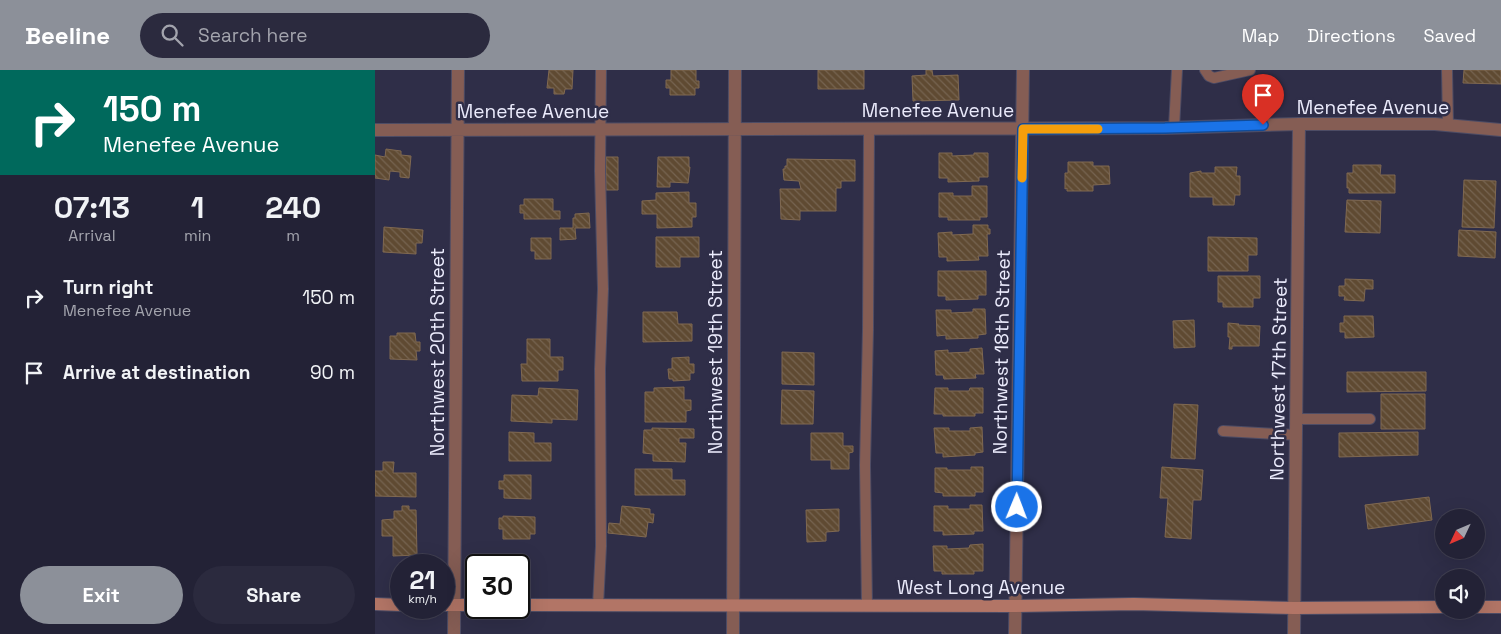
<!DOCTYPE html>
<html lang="en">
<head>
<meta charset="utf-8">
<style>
	body { margin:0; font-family:"Space Grotesk",sans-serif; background:#2b2a3e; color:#f1f3f6; height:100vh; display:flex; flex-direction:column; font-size:19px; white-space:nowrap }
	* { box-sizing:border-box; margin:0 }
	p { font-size:16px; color:#a3a4ad }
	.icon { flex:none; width:28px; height:28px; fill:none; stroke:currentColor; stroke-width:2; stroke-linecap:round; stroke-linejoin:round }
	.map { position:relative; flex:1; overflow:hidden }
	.panel { display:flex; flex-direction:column; background:#232236; width:375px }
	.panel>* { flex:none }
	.top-card { background:#00695c; color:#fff; overflow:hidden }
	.needle { width:32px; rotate:226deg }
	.tools { position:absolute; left:1060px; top:439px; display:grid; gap:10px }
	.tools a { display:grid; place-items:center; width:50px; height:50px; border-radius:50%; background:#232236; box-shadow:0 5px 20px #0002,0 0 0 1px #403f51; font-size:25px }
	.speed { position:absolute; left:15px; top:484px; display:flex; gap:10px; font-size:25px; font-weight:700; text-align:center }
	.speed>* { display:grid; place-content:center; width:65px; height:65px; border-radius:50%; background:#232236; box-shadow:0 5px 20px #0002,0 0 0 1px #403f51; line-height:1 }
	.speed small { font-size:12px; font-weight:400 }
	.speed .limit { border:2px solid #111; border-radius:8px; background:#fff; color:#111 }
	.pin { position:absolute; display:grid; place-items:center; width:42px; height:42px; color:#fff; margin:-51px -21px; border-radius:50% 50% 50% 0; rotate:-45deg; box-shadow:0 0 5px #0007 }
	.pin .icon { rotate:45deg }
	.me { position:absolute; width:55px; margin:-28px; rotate:1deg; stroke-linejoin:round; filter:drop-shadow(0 0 4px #0008) }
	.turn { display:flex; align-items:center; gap:18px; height:105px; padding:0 20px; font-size:22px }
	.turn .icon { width:65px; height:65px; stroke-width:2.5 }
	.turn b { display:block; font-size:35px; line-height:42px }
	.eta { display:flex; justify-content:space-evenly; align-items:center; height:85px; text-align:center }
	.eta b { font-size:30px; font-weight:700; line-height:35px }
	.button { display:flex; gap:10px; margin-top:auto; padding:10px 20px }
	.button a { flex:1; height:58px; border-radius:30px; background:#8c9099; color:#fff; font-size:20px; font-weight:700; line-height:58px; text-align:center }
	.button a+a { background:#2b2a3e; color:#f1f3f6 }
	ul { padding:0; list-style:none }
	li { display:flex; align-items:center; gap:15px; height:75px; padding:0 20px }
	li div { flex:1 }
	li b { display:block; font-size:19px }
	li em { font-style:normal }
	header { display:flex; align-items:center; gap:30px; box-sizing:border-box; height:70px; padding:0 25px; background:#8c9099; color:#fff }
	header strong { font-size:24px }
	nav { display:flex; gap:28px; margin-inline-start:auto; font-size:18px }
	.search { width:350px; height:45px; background:#2b2a3e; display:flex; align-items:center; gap:12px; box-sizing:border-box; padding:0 18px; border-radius:28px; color:#a3a4ad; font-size:19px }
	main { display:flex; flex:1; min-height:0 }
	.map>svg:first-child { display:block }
	.building { fill:url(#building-back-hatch); stroke:#806951 }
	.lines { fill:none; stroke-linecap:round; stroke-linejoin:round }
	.lane-casing { stroke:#4d4c65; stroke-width:12 }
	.street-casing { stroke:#4d4c65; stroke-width:14 }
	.secondary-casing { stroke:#4d4c65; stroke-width:14 }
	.lane { stroke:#855d54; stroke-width:10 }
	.street { stroke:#855d54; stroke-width:12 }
	.secondary { stroke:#b27566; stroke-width:12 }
	.route-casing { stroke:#114b97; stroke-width:12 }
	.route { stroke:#1a73e8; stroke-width:9 }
	.slow { stroke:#f59e0b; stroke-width:9 }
	.labels { text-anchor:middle; stroke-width:5; stroke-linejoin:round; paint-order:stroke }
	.street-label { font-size:19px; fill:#ebebfc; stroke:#2f2e48 }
</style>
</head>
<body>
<header>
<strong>Beeline</strong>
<div class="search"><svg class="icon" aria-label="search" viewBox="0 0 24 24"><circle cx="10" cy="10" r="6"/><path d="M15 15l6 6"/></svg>Search here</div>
<nav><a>Map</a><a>Directions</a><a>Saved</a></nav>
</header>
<main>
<section class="panel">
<div class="top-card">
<div class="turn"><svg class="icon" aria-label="right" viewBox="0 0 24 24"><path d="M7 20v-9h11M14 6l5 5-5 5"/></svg><div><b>150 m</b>Menefee Avenue</div></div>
</div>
<div class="eta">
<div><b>07:13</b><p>Arrival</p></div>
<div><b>1</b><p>min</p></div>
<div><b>240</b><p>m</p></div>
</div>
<ul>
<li><svg class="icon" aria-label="right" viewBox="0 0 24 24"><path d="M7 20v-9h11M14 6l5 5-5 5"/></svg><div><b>Turn right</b><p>Menefee Avenue</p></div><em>150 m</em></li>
<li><svg class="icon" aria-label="arrive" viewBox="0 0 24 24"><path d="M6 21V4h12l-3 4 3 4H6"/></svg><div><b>Arrive at destination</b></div><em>90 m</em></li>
</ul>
<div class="button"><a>Exit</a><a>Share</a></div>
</section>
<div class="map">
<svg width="1126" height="564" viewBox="0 0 1126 564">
	<defs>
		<pattern id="building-back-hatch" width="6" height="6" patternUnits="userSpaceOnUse" patternTransform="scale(1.25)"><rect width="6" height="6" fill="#5f4a32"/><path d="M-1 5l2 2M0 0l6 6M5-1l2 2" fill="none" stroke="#766451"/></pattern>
	</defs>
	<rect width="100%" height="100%" fill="#2f2e48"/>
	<!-- building -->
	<path class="building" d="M174,0H198L197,19H190L189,24H179V18H172Z
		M296,0H321V11H324V18H320V25H295V18H291V10H296Z
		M443,0H489V19H443Z
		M551,0H557L558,6L583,5L584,30L538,31L537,6L551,5Z
		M1089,0H1126V14L1088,13Z
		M11,79L26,81V85L36,86L34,108L25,107V102L15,101L14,110L0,108V85L10,87Z
		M564,83H577V86L599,85V83H613V107H604V111L573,112V108H564Z
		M231,87H243V120H231Z
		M283,87H314V97H315L313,113L295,112V117H282Z
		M412,89L480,90V111H466V118H461V141H425V150L406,149L405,119H426L424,111L409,110L408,99H410V96H412Z
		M693,92H718V96H734L735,114L718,115V121H692V118L690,119V103H693Z
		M978,95H1006L1005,105H1020V123H974V118H972V103H978Z
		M840,97H862L861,106H865V125H860L859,135H838V127H815V103L826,101V103H840Z
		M1089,110L1121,111L1119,158L1087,157Z
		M597,116H612V147H605V150H573V147H564V123H578V126H597Z
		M314,122V133H321V147H317V157L282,158V144H267V131L281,130V123Z
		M149,129H178V141H185V149H149V143H145V135H149Z
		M972,130L1006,131L1005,163L970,162Z
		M214,143L215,158H200L201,169L185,170V158H198V148H200V144Z
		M598,155H613V159H615V164H612L613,186H603L604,190L572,191V187H564L563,163L577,162V165L598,164Z
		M9,157L48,160L47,173H41V184L8,182Z
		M1084,160L1121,162L1120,188L1083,186Z
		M281,167H324V187H305V197H281Z
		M833,167L882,168V185H873V201H833Z
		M156,168H176V189H160V181H156Z
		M563,201H611V225H603V229L571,230V226H563Z
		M843,206H885V228H878V237H848V232H843Z
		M970,209L998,210V219H990L989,231L969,230L970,226H964V216H970Z
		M598,239H610L611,264L603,265V268L571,269V265L562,266L561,240H576V243L598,242Z
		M268,242H302L303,254H317V271L268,272Z
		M969,246H998L999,267L970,268V262H965V253H969Z
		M819,250L820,277L799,278L798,251Z
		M853,253L864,254L863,255L885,256L884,276H857V279H854L855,267H853Z
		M22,263H40L41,272H45V281H41L42,290L15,289V266H22Z
		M152,269H175V287H188V300H183V311H147L146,294H152Z
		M607,278L609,304H600L601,308L569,309L568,305H561L560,281L573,280V283L595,282V279Z
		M407,282L439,283V315L407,314Z
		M314,287V294H319V303H315V310L298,311V309H294L293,299H297V288Z
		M972,302H1051V321L972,322Z
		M309,317V330H316V340L311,341V352H270V322H279V318Z
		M164,318L203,320L202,350L177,349V353L136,351L137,325L163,326Z
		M560,318H573V321H594L595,318H608V343H600V346H568V344H559Z
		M407,320L439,321L438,354H406Z
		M1006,324H1050V359H1006Z
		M799,334L823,335L820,389L796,388Z
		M607,357L608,382L600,383V385L568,387V383H561L559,358H574V361H595V358Z
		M277,358L319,359V368H304V373H311L310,392L278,391V384L268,383L269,360H277Z
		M134,362L159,363V373H176V391H134Z
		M1043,362V385L964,387V363Z
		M436,363H468V376H478V382L474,383V399H456V390H436Z
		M8,392H19L18,403H41V427L0,426V401H8Z
		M596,397H608V422H600V426H568V423L560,422V398H572V400H596Z
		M787,397L828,400L826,430H818L816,469L790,467L793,428H785Z
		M260,399H297V410H310V425H260Z
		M129,405H156V429L129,428V419H124V411H129Z
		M1054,427L1057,450L993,459L990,435Z
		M595,435H607L608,461H599V464L568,465V461H559V436H573V439H595Z
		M27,436H34V440H41L42,485L18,486V466H7V450L19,449V441H27Z
		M247,436L275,439V444H279L278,453L273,452L271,467L233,463L234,453L245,454Z
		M464,439V461L451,462V471L432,472L431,440Z
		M128,446L160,447V464H155V469H128V459H124V448H128Z
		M608,474V501H599V504H567V501H559L558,476H572V479L594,478L595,475Z"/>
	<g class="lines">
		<defs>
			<path id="lane" d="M830,0L834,6L839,8L875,0
				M1072,0L1073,55
				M799,58L802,0
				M921,349H995
				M848,361L921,365
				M223,536L226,476L225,299L228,219L225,101L226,0
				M492,536L490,395L493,260L494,59"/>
			<path id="street" d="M0,60L790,58L924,54H1060L1126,60
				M79,564L83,0
				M358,564L360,0
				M640,564L648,0
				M919,564L924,54"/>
			<path id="secondary" d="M0,534L26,535
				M69,535H101
				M144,535L641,536L759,534L919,538L1069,537
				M1101,537H1126"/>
		</defs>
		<!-- lane casing -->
		<use href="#lane" class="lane-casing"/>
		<!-- street casing -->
		<use href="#street" class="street-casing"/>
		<!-- secondary casing -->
		<use href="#secondary" class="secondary-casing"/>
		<!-- lane -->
		<use href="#lane" class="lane"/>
		<!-- street -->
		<use href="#street" class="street"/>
		<!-- secondary -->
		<use href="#secondary" class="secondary"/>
	</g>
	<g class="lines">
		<defs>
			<path id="route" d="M642,437L648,59L790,58L888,55"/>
		</defs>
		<!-- route casing -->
		<use href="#route" class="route-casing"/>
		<!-- route -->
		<use href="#route" class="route"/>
		<!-- slow -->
		<path class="slow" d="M647,108L648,59H723"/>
	</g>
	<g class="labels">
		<!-- street labels -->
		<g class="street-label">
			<text x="998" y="44">Menefee Avenue</text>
			<text x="563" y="47">Menefee Avenue</text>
			<text x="158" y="48">Menefee Avenue</text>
			<text transform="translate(62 282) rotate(-90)" y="7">Northwest 20th Street</text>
			<text transform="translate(340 282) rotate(-90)" y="7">Northwest 19th Street</text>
			<text transform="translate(626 282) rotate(-89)" y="7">Northwest 18th Street</text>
			<text transform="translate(903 309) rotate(-89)" y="7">Northwest 17th Street</text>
			<text x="606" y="524">West Long Avenue</text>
		</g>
	</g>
</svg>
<div class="tools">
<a><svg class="needle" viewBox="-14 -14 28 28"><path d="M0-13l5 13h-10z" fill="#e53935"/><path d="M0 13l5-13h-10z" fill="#a3a4ad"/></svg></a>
<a><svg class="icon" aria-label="sound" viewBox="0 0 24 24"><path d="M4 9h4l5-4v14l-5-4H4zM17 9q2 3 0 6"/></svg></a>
</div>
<div class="speed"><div>21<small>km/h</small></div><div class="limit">30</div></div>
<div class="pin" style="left:888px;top:55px;background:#d93025"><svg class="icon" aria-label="arrive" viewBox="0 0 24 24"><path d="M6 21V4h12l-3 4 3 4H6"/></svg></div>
<svg class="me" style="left:642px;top:437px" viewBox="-20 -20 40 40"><circle r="17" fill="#1a73e8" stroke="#fff" stroke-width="3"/><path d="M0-11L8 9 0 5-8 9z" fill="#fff"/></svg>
</div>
</main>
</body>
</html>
